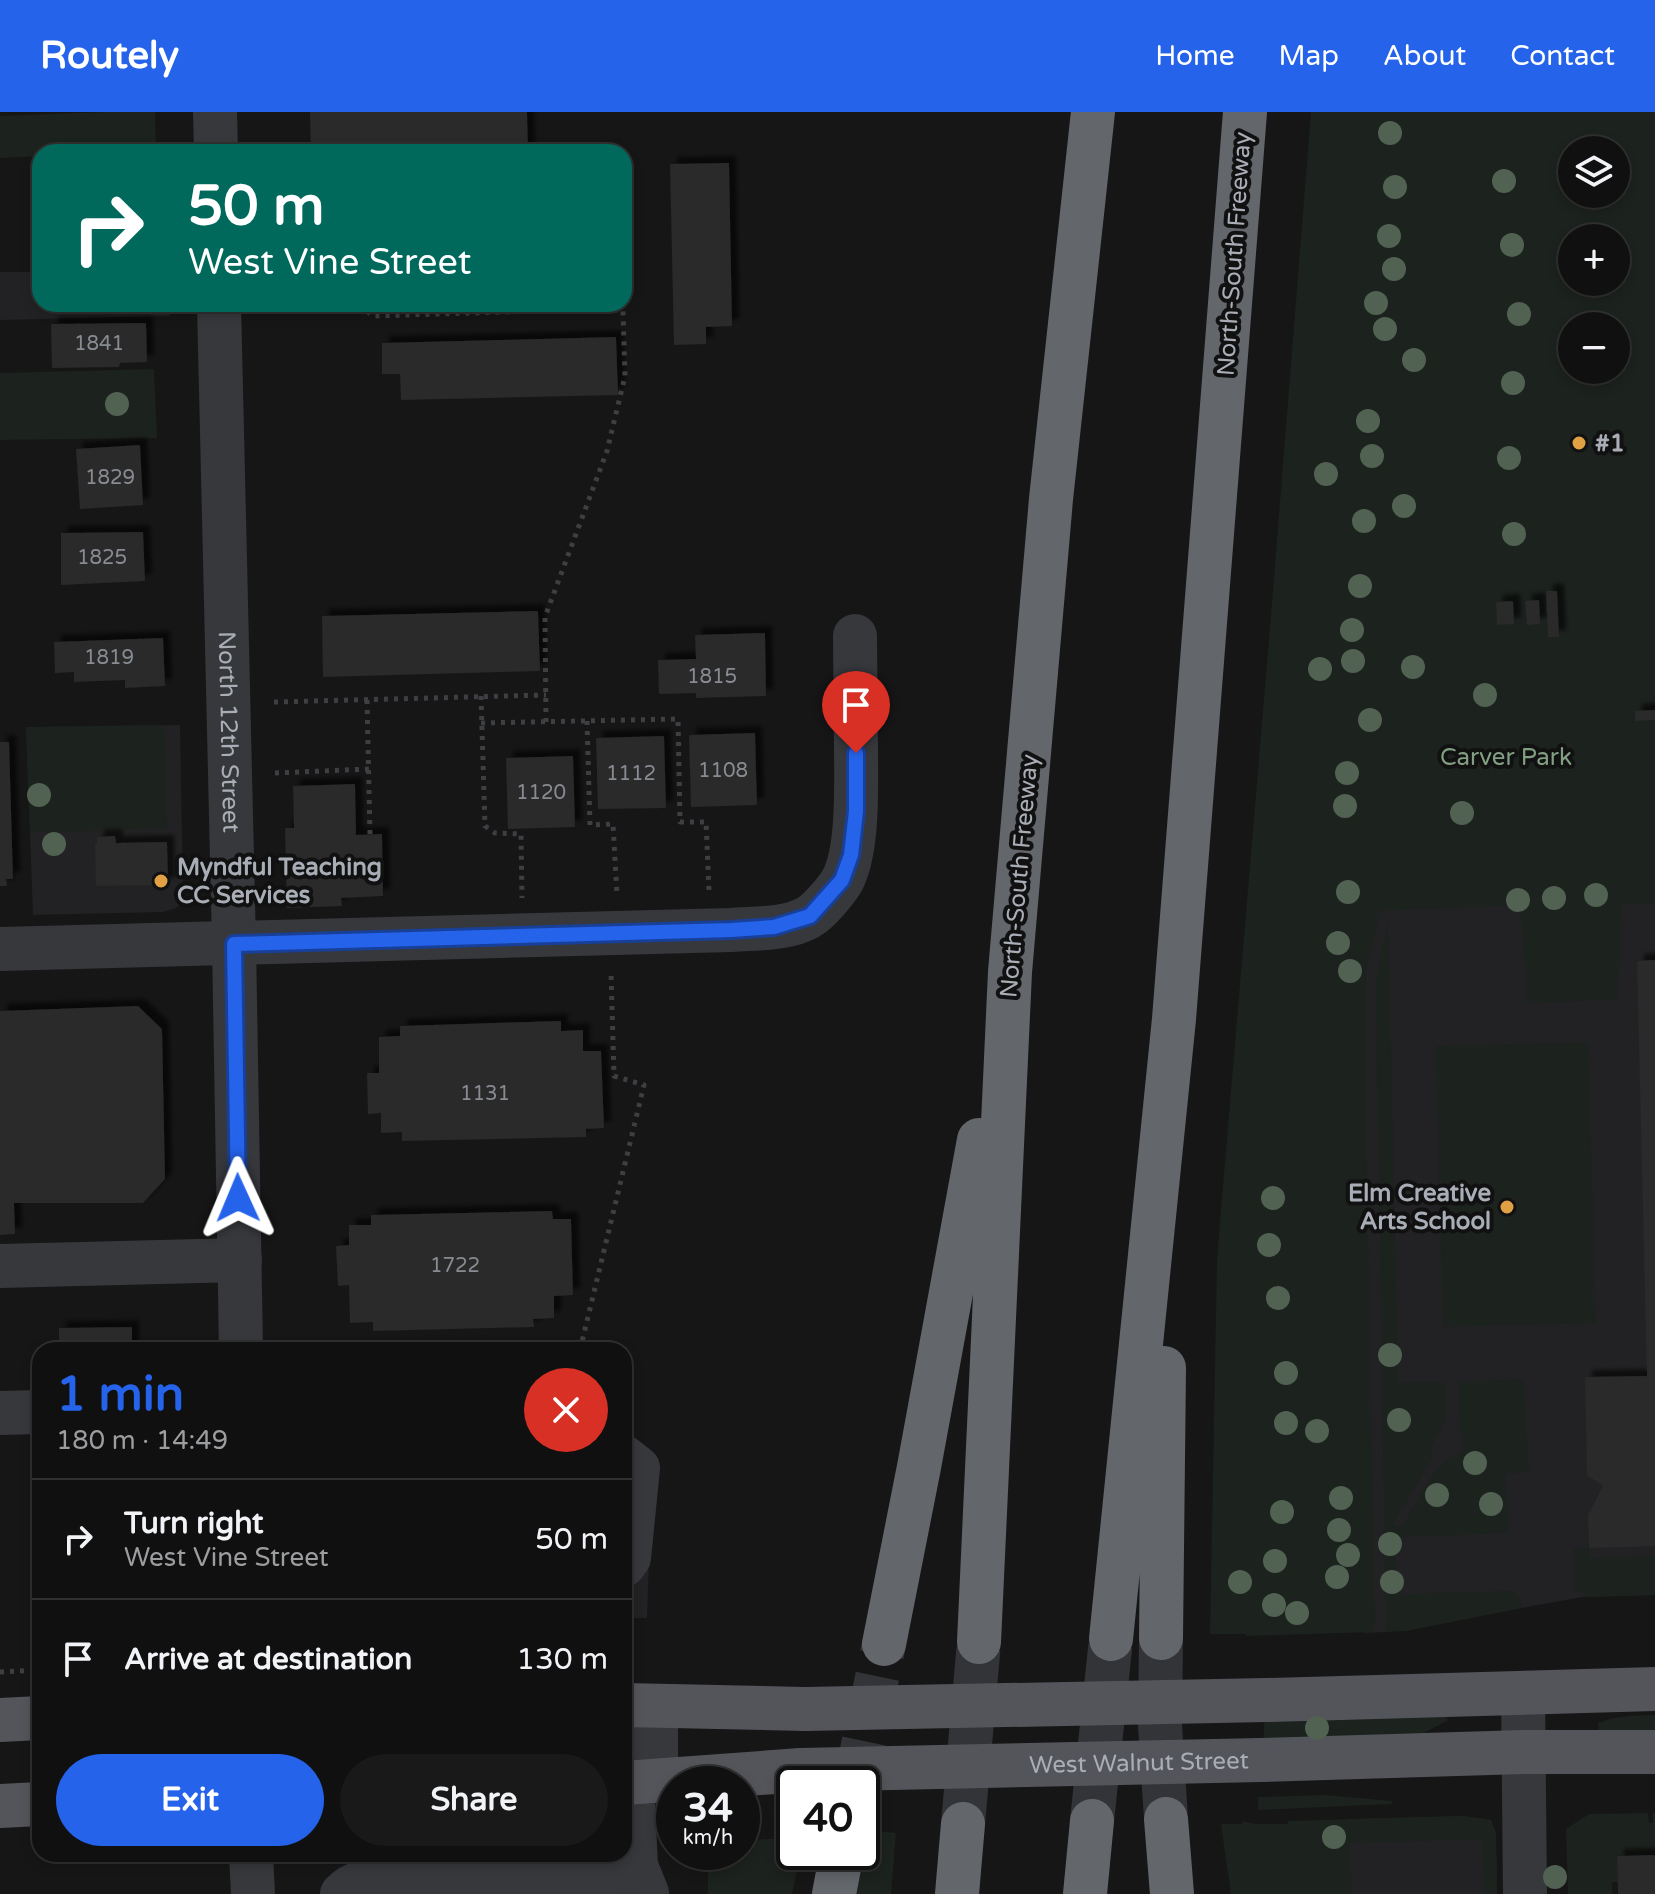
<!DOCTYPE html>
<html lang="en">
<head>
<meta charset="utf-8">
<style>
	body { margin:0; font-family:"Varela Round",sans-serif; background:#19191a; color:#f1f3f6; height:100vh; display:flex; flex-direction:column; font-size:30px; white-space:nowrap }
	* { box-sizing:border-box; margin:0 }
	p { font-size:26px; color:#9c9d9f }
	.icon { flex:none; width:44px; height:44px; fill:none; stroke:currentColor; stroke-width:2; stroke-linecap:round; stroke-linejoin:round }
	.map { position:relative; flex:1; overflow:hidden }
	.details { position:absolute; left:32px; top:1230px; width:600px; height:520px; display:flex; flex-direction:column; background:#101011; border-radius:24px; box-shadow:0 4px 12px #0003,0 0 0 2px #303031 }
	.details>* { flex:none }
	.guide { position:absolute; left:32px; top:32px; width:600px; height:168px; border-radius:24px; box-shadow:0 4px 12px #0003,0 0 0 2px #303031; background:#00695c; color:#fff; overflow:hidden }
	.fabs { position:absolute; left:1558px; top:24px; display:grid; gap:16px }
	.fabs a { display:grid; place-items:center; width:72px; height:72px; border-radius:50%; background:#101011; box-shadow:0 4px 12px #0003,0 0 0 2px #303031; font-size:40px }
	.speed { position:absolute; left:656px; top:1654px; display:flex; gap:16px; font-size:40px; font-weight:700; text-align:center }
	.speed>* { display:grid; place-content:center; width:104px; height:104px; border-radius:50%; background:#101011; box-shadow:0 4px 12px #0003,0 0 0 2px #303031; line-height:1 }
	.speed small { font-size:20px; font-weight:400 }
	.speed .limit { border:4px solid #111; border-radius:12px; background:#fff; color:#111 }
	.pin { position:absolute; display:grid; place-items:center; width:68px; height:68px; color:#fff; margin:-82px -34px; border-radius:50% 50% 50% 0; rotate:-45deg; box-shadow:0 0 8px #0007 }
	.pin .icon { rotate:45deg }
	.me { position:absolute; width:88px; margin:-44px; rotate:359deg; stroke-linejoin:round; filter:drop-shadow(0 0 6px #0008) }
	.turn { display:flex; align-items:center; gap:28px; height:168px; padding:0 24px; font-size:36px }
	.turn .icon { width:104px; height:104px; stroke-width:2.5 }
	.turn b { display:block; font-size:56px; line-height:68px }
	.round { display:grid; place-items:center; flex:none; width:84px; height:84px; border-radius:42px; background:#19191a }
	.overview { display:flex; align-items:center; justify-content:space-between; height:136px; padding:0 24px }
	h1 { font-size:48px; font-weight:700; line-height:60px; color:#2563eb }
	.action { display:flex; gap:16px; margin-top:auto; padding:16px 24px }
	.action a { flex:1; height:92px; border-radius:48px; background:#2563eb; color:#fff; font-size:32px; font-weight:700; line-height:92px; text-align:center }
	.action a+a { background:#19191a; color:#f1f3f6 }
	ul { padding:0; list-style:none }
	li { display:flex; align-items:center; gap:24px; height:120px; padding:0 24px; border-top:2px solid #303031 }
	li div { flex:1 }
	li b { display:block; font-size:30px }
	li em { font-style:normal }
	header { display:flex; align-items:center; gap:48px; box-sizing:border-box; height:112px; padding:0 40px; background:#2563eb; color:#fff }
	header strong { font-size:38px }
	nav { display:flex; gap:44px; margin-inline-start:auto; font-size:28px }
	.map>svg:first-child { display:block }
	.built { fill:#222224 }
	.green { fill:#1c221d; fill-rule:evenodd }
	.building { fill:#29292b; filter:url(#shadow) }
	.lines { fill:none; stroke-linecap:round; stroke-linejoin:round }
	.highway-tunnel { stroke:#333437; stroke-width:44; stroke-dasharray:44 22; stroke-linecap:butt }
	.path { stroke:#3d3f43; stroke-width:5; stroke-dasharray:4 6; stroke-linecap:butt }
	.minor { stroke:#37383c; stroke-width:44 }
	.major { stroke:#53555b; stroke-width:44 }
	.highway { stroke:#63676c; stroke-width:44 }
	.major-bridge { stroke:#53555b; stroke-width:44 }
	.tree { fill:#516152 }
	.route-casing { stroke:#184099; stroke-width:20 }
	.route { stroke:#2563eb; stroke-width:14 }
	.poi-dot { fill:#e1a044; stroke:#111112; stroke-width:3 }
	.labels { text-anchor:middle; stroke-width:8; stroke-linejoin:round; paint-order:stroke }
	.number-label { font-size:20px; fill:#888c92 }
	.street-label { font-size:24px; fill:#a9aeb6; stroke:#111112 }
	.poi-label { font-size:24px; font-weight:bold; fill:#a9aeb6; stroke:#111112; text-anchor:start }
	.park-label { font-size:24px; fill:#829f82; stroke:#111112 }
</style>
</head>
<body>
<header>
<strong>Routely</strong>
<nav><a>Home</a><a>Map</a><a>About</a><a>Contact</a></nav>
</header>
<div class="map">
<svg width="1655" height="1782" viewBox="0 0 1655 1782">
	<defs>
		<filter id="shadow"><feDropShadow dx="7" dy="-7" stdDeviation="2" flood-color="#0009"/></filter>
	</defs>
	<rect width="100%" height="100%" fill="#161617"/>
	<!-- built -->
	<path class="built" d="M0,160H40V192H170V204L0,208Z
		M180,613L183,785L181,792L176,796L163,800L33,803L26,615Z
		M1655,737V1483L1583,1485L1386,1520L1364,1521L1356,800Z
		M624,1335L652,1357L647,1506H624Z
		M1463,1704L1491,1708L1496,1721L1497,1782H1351L1348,1707Z"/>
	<!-- green -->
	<path class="green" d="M105,0H155L156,40H40V44L0,46V4Z
		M1311,0H1655V791L1621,792L1618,887L1528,891L1520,793L1380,799L1366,861L1365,952L1375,1509L1373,1520L1246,1524V1522H1210L1217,1148L1221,1098L1270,516ZM1572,38H1616V82H1572ZM1572,126H1616V170H1572ZM1572,214H1616V258H1572Z
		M154,257L157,326L0,328V261Z
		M164,613L167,717L30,720L26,615Z
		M1388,810L1398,1271L1445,1270C1445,1284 1447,1297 1444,1310C1441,1325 1427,1329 1432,1346L1393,1412L1394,1414H1402L1433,1362L1446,1348L1458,1343L1463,1334L1464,1327L1460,1316L1459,1270L1523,1267L1529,1360L1506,1361L1508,1421L1394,1425L1398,1480L1403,1482L1511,1479L1518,1483L1522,1496L1406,1519L1386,1520L1376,888V867Z
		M1588,930L1596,1211L1443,1215L1436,934Z
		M1589,1436L1590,1446L1655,1444V1483L1583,1485V1480H1575L1574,1437Z
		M1441,1595L1448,1608L1424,1621L1407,1626L1263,1635L1265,1599Z
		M1655,1603V1628L1599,1621L1598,1611C1617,1603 1635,1604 1655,1603Z
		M1325,1683L1392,1689V1692L1258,1698V1685Z
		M1648,1701L1649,1711H1653V1701H1655V1743L1617,1744L1618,1770H1612V1782H1568L1566,1717L1589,1702Z
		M1463,1704L1491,1708L1496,1721L1497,1782H1485L1482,1727L1350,1731L1351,1782H1231L1221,1712H1242L1243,1709L1254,1712H1288V1709Z
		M868,1718L896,1721L891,1782H856Z
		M794,1726V1740H801L792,1782H708V1740H742V1728Z"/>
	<!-- building -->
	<path class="building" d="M310,0H527L528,40H311Z
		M729,51L732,214L706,215V232L674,233L670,52Z
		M71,192H153V198L71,200Z
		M146,211L147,250L120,251L119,255L52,256L51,212Z
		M616,225L618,283L401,288L400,262H382V231Z
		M140,333L143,393L80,397L76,337Z
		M143,420L145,469L61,473V421Z
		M1546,479H1557L1559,525H1548Z
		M1539,488L1540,512L1527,513L1525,489Z
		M1513,489L1514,512L1497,513L1496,490Z
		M538,499L540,559L323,565L322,504Z
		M765,521L766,584L696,586V581L659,582L658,548L696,547L695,523Z
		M163,526L165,574L125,576V568L74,570V560L55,561L54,530Z
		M1655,598V608L1635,609V599Z
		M755,621L757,693L691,695L689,623Z
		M664,624L666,696L598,697L596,626Z
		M0,630H9L13,767H6L7,774H0Z
		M573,644L575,715L508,717L506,646Z
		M355,672L356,723L382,722L383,784L341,786L342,794L287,796L285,716H294L293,674Z
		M115,724L116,731L167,730L168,773L96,774L95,731L97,732V725Z
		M1655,848V1434L1589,1436L1588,1403L1603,1374L1587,1363L1585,1265L1647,1264L1637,849Z
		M138,894L162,917L165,1067L143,1091H14L15,1122L0,1123V899Z
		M561,909V919L583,918V939H601L604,1016L586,1017V1025L402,1029V1020L381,1021V1001L368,1002L367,961H379V925L400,924V914Z
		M552,1099L553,1107H571L573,1183L554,1184V1206L533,1207L534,1215L373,1219V1210L350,1211L349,1173L338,1174L336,1134L349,1133V1113H371V1103Z
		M132,1215V1238H59V1216Z
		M1655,1743V1782H1618L1617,1744Z"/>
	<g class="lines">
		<!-- highway-tunnel -->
		<path class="highway-tunnel" d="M1161,1526L1160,1613L1166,1707
			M855,1672L884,1532
			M1092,1709L1111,1527
			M963,1712L979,1530"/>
		<!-- path -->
		<path class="path" d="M269,198L360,194L373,204L603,197L604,192
			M481,584L485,714L495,721L521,722L522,786
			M367,588L370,723
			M274,590L546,583
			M587,609L590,713L613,712L617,783
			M546,610L545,505L607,339L625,264L623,199L603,197
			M481,611L678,607L680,710H706L709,779
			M275,661L369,657
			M580,1238L644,973L614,964L611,861
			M0,1560L40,1558"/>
		<!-- minor -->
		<g class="minor">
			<path d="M215,0L216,40"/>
			<path id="s1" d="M219,192L234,832L241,1238"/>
			<path d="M0,837L731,818C756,816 786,818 809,805C819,799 836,779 842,769C859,738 856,671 856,635C856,598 855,561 855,524"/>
			<path d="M0,1154L240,1148"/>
			<path d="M0,1301L40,1300"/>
			<path d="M624,1345L638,1356L629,1446L624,1453"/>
			<path d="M1523,1582L1525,1782"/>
			<path d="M656,1594V1669"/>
			<path d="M632,1670L636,1754L647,1781"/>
			<path d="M251,1742L253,1782"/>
			<path d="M342,1782C356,1767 375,1767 395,1765L616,1761L636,1754"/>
		</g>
		<!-- major -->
		<path class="major" d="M1267,1588L1655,1577
			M624,1593L805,1597
			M0,1608L40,1606
			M1261,1648L1523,1640H1655
			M624,1671L801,1658
			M0,1694L40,1692"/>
		<!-- highway -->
		<path class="highway" d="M1161,1526L1164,1256
			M1111,1527L1174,907L1245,0
			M979,1530L1010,860L1051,387L1093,0
			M884,1532L919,1355L979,1028
			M1166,1707L1172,1782
			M834,1782L842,1740
			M957,1782L963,1712
			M1085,1782L1092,1709"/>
		<!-- major-bridge -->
		<g class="major-bridge">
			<path d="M805,1597L1267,1588"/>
			<path id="s2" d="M801,1658L1261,1648"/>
		</g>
	</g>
	<!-- trees -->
	<g class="tree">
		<circle cx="1390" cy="21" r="12"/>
		<circle cx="1504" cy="69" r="12"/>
		<circle cx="1395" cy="75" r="12"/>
		<circle cx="1389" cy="124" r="12"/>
		<circle cx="1512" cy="133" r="12"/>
		<circle cx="1394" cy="157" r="12"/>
		<circle cx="1376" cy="191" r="12"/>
		<circle cx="1519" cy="202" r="12"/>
		<circle cx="1385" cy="217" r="12"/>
		<circle cx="1414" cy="248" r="12"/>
		<circle cx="1513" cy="271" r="12"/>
		<circle cx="117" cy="292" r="12"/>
		<circle cx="1368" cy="309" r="12"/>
		<circle cx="1372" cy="344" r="12"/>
		<circle cx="1509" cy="346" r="12"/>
		<circle cx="1326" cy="362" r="12"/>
		<circle cx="1404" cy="394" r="12"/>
		<circle cx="1364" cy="409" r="12"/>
		<circle cx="1514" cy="422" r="12"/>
		<circle cx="1360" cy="474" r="12"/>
		<circle cx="1352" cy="518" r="12"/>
		<circle cx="1353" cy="549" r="12"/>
		<circle cx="1413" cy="555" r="12"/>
		<circle cx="1320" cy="557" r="12"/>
		<circle cx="1485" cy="583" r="12"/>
		<circle cx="1370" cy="608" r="12"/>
		<circle cx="1347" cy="661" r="12"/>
		<circle cx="39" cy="683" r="12"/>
		<circle cx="1345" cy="694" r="12"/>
		<circle cx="1462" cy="701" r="12"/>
		<circle cx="54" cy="732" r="12"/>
		<circle cx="1348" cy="780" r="12"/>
		<circle cx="1596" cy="783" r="12"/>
		<circle cx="1554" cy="786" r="12"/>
		<circle cx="1518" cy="788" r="12"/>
		<circle cx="1338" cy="831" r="12"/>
		<circle cx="1350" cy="859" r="12"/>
		<circle cx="1273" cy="1086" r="12"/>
		<circle cx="1269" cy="1133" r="12"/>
		<circle cx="1278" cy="1186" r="12"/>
		<circle cx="1390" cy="1243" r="12"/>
		<circle cx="1286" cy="1261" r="12"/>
		<circle cx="1399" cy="1308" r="12"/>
		<circle cx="1286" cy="1311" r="12"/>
		<circle cx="1317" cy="1319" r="12"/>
		<circle cx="1475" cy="1351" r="12"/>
		<circle cx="1437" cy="1383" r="12"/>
		<circle cx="1341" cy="1386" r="12"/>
		<circle cx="1491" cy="1392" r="12"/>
		<circle cx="1282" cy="1400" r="12"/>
		<circle cx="1339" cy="1418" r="12"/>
		<circle cx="1390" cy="1432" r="12"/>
		<circle cx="1348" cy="1443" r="12"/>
		<circle cx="1275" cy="1449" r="12"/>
		<circle cx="1337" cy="1465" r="12"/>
		<circle cx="1240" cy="1470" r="12"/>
		<circle cx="1392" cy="1470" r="12"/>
		<circle cx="1274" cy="1493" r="12"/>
		<circle cx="1297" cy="1501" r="12"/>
		<circle cx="1317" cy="1616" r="12"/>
		<circle cx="1334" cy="1725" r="12"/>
		<circle cx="1555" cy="1765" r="12"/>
	</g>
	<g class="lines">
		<defs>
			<path id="route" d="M238,1086L234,832L731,818L774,815L810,804L842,768L851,743L856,699V641"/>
		</defs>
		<!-- route casing -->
		<use href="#route" class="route-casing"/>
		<!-- route -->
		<use href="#route" class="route"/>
	</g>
	<!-- markers -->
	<g class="poi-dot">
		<circle cx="1579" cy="331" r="8"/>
		<circle cx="161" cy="769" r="8"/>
		<circle cx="1507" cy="1095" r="8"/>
	</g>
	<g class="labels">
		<!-- number labels -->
		<g class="number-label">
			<text x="99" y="238">1841</text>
			<text x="110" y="372">1829</text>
			<text x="102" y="452">1825</text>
			<text x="109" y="552">1819</text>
			<text x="712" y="571">1815</text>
			<text x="723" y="665">1108</text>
			<text x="631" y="668">1112</text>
			<text x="541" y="687">1120</text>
			<text x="485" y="988">1131</text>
			<text x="455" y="1160">1722</text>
		</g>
		<!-- street labels -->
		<g class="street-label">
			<text transform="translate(1234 142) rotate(-86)" y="8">North-South Freeway</text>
			<text dy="8" stroke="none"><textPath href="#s1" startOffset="428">North 12th Street</textPath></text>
			<text transform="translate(1019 764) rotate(-85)" y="8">North-South Freeway</text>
			<text dy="8" stroke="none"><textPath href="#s2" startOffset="338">West Walnut Street</textPath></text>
		</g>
		<!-- poi labels -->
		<g class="poi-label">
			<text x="1595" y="339">#1</text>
			<text x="177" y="763">Myndful Teaching<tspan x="177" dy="28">CC Services</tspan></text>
			<text x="1491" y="1089" text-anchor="end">Elm Creative<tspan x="1491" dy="28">Arts School</tspan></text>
		</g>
		<!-- park labels -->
		<g class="park-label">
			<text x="1506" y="653">Carver Park</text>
		</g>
	</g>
</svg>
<div class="fabs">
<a><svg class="icon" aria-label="layers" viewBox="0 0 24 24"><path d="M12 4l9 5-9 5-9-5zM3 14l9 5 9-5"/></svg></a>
<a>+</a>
<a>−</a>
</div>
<div class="speed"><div>34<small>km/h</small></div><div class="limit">40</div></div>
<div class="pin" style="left:856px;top:641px;background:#d93025"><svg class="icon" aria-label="arrive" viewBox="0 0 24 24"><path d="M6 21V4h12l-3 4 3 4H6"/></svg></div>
<svg class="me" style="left:238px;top:1086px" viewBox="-20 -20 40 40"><path d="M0-17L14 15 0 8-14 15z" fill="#2563eb" stroke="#fff" stroke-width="4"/></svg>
<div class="guide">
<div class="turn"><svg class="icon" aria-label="right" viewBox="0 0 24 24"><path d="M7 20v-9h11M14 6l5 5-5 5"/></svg><div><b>50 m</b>West Vine Street</div></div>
</div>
<section class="details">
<div class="overview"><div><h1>1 min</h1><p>180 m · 14:49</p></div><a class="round" style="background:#d93025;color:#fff"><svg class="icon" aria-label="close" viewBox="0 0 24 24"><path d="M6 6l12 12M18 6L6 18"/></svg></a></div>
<ul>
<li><svg class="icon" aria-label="right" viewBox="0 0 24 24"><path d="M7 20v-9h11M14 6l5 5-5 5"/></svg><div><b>Turn right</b><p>West Vine Street</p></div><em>50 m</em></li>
<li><svg class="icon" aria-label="arrive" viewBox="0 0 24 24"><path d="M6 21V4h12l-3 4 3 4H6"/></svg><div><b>Arrive at destination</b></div><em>130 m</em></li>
</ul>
<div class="action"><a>Exit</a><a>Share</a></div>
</section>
</div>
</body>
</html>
